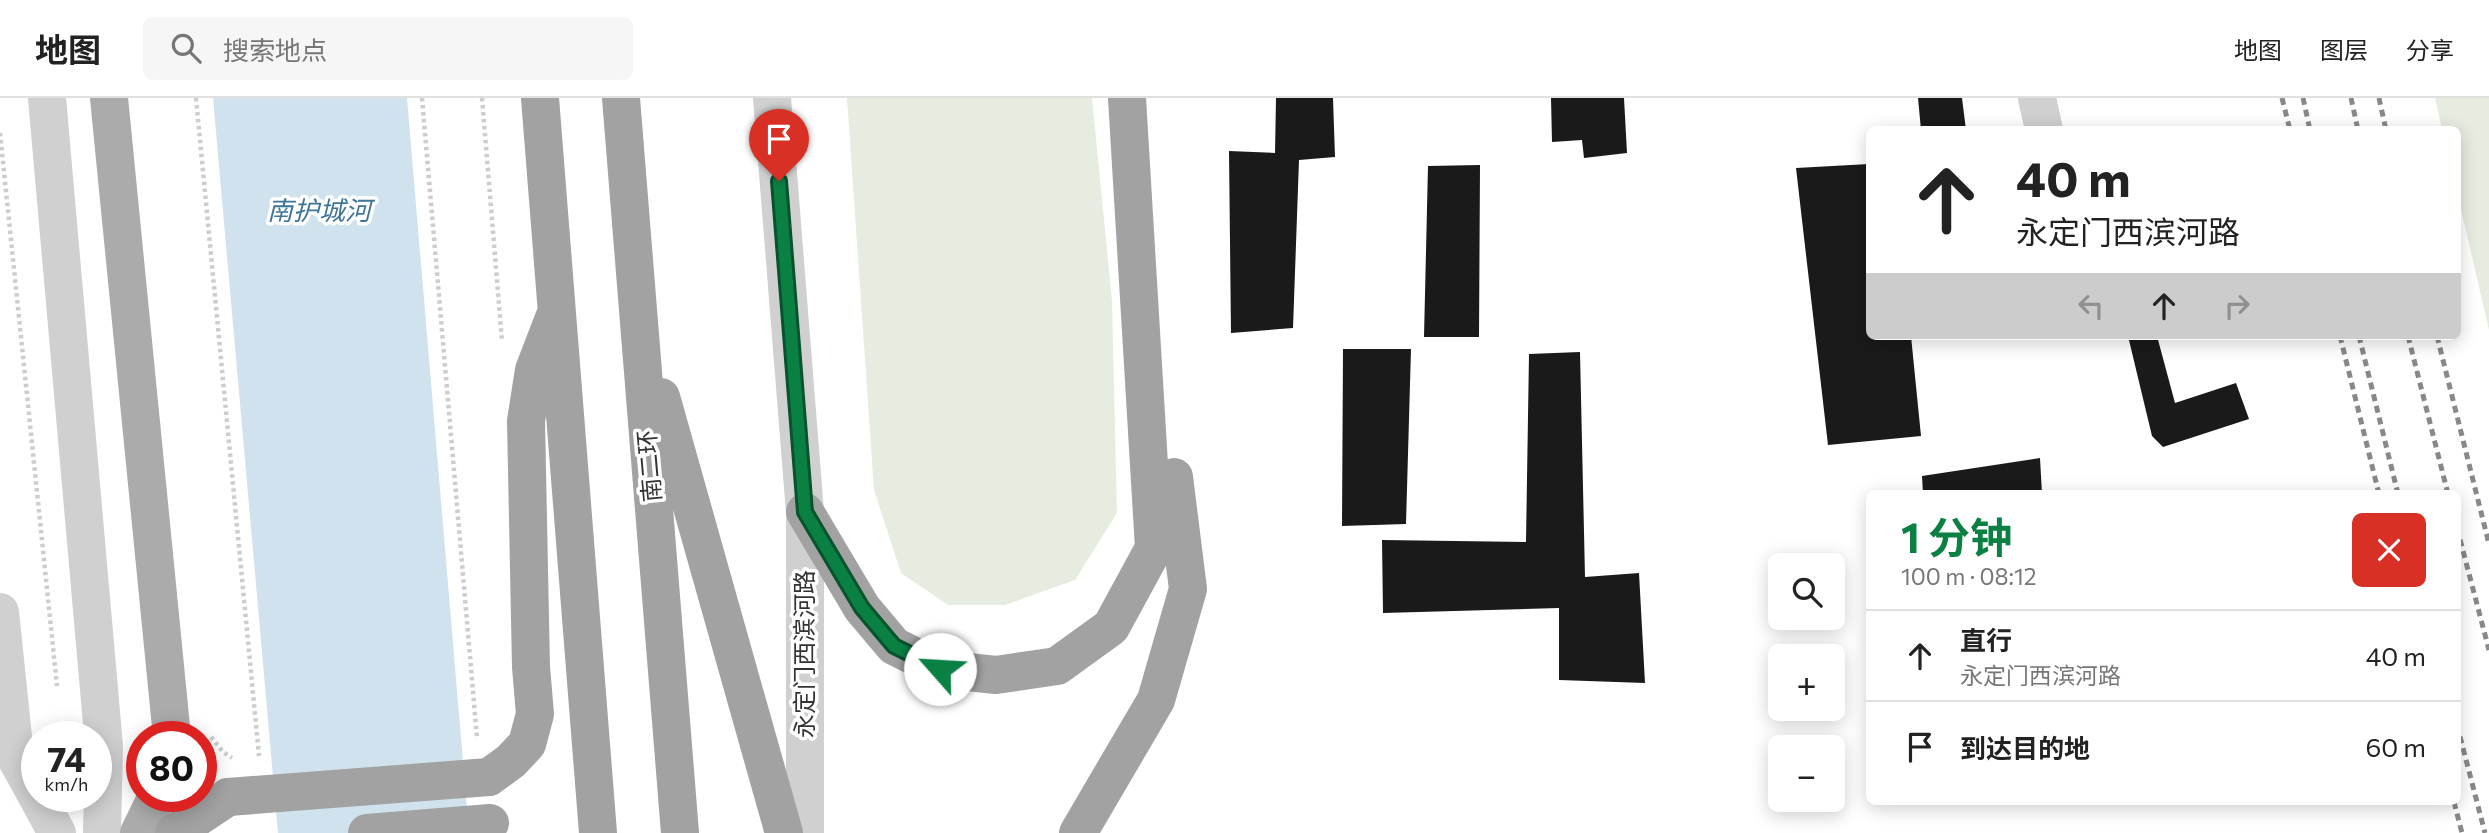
<!DOCTYPE html>
<html lang="zh">
<head>
<meta charset="utf-8">
<style>
	body { margin:0; font-family:Commissioner,"Noto Sans SC",sans-serif; background:#f6f6f6; color:#222; height:100vh; display:flex; flex-direction:column; font-size:26px; white-space:nowrap }
	* { box-sizing:border-box; margin:0 }
	p { font-size:23px; color:#767676 }
	.icon { flex:none; width:38px; height:38px; fill:none; stroke:currentColor; stroke-width:2; stroke-linecap:round; stroke-linejoin:round }
	.map { position:relative; flex:1; overflow:hidden }
	.drawer { position:absolute; left:1866px; top:392px; width:595px; height:315px; display:flex; flex-direction:column; background:#fff; border-radius:10px; box-shadow:0 4px 18px #0003 }
	.drawer>* { flex:none }
	.guide { position:absolute; left:1866px; top:28px; width:595px; height:214px; border-radius:10px; box-shadow:0 4px 18px #0003; background:#fff; color:#222; overflow:hidden }
	.tools { position:absolute; left:1768px; top:455px; display:grid; gap:14px }
	.tools a { display:grid; place-items:center; width:77px; height:77px; border-radius:10px; background:#fff; box-shadow:0 4px 18px #0003; font-size:35px }
	.speed { position:absolute; left:21px; top:623px; display:flex; gap:14px; font-size:35px; font-weight:700; text-align:center }
	.speed>* { display:grid; place-content:center; width:91px; height:91px; border-radius:50%; background:#fff; box-shadow:0 4px 18px #0003; line-height:1 }
	.speed small { font-size:18px; font-weight:400 }
	.speed .limit { border:10px solid #d22; background:#fff; color:#111 }
	.pin { position:absolute; display:grid; place-items:center; width:60px; height:60px; color:#fff; margin:-72px -30px; border-radius:50% 50% 50% 0; rotate:-45deg; box-shadow:0 0 7px #0007 }
	.pin .icon { rotate:45deg }
	.me { position:absolute; width:77px; margin:-38px; rotate:296deg; stroke-linejoin:round; filter:drop-shadow(0 0 5px #0008) }
	.turn { display:flex; align-items:center; gap:24px; height:147px; padding:0 35px; font-size:32px }
	.turn .icon { width:91px; height:91px; stroke-width:2.5 }
	.turn b { display:block; font-size:49px; line-height:60px }
	.lanes { display:flex; align-items:center; height:66px; padding:0 35px; background:#0003; justify-content:center; gap:35px; direction:ltr }
	.lanes .off { opacity:.35 }
	.round { display:grid; place-items:center; flex:none; width:74px; height:74px; border-radius:10px; background:#f6f6f6 }
	.overview { display:flex; align-items:center; justify-content:space-between; height:119px; padding:0 35px }
	h1 { font-size:42px; font-weight:700; line-height:52px; color:#0b8043 }
	ul { padding:0; list-style:none }
	li { display:flex; align-items:center; gap:21px; height:91px; padding:0 35px; border-top:2px solid #e0e0e0 }
	li div { flex:1 }
	li b { display:block; font-size:26px }
	li em { font-style:normal }
	header { display:flex; align-items:center; gap:42px; box-sizing:border-box; height:98px; padding:0 35px; background:#fff; border-bottom:2px solid #e0e0e0 }
	header strong { font-size:33px }
	nav { display:flex; gap:38px; margin-inline-start:auto; font-size:24px }
	.search { width:490px; height:63px; background:#f6f6f6; display:flex; align-items:center; gap:18px; box-sizing:border-box; padding:0 24px; border-radius:10px; color:#767676; font-size:26px }
	.map>svg:first-child { display:block }
	.green { fill:#e6ecdf }
	.water { fill:#cfe2ee }
	.building { fill:#1a1a1a }
	.lines { fill:none; stroke-linecap:round; stroke-linejoin:round }
	.path { stroke:#cdcdcd; stroke-width:4.5; stroke-dasharray:3.5 3.5; stroke-linecap:butt }
	.minor { stroke:#d0d0d0; stroke-width:38 }
	.tertiary { stroke:#d0d0d0; stroke-width:38 }
	.primary { stroke:#ababab; stroke-width:38 }
	.trunk { stroke:#a2a2a2; stroke-width:38 }
	.rail { stroke:#888; stroke-width:5; stroke-dasharray:7 5; stroke-linecap:butt }
	.trunk-bridge { stroke:#a2a2a2; stroke-width:38 }
	.route-casing { stroke:#07532c; stroke-width:18 }
	.route { stroke:#0b8043; stroke-width:12 }
	.labels { text-anchor:middle; stroke-width:7; stroke-linejoin:round; paint-order:stroke }
	.street-label { font-size:24px; fill:#333; stroke:#fff }
	.water-label { font-size:26px; font-style:italic; fill:#3f7597; stroke:#fff }
</style>
</head>
<body>
<header>
<strong>地图</strong>
<div class="search"><svg class="icon" aria-label="search" viewBox="0 0 24 24"><circle cx="10" cy="10" r="6"/><path d="M15 15l6 6"/></svg>搜索地点</div>
<nav><a>地图</a><a>图层</a><a>分享</a></nav>
</header>
<div class="map">
<svg width="2489" height="735" viewBox="0 0 2489 735">
	<rect width="100%" height="100%" fill="#fff"/>
	<!-- green -->
	<path class="green" d="M847,0H1092L1112,203L1117,415L1075,482L1005,507H948L901,475L874,392Z
		M2435,0H2489V232L2457,94V32L2442,31Z"/>
	<!-- water -->
	<path class="water" d="M213,0H407L469,735H278Z"/>
	<!-- building -->
	<path class="building" d="M1276,0H1333L1335,59L1299,62L1293,230L1231,235L1229,53L1275,55Z
		M1551,0H1624L1627,55L1584,60L1582,42L1552,44Z
		M1918,0H1962L1966,32H1921Z
		M1869,66V238H1911L1921,338L1828,347L1796,70Z
		M1480,67L1479,239H1424L1428,68Z
		M2128,238H2157L2175,305L2236,285L2249,321L2163,349L2152,338Z
		M1343,251H1411L1406,426L1342,428Z
		M1580,254L1585,479L1639,475L1645,585L1559,582V510L1383,515L1382,442L1526,444L1529,256Z
		M2040,360L2042,396H1923L1922,378Z"/>
	<g class="lines">
		<!-- path -->
		<path class="path" d="M196,0L259,658
			M422,0L477,640
			M482,0L502,243
			M0,35L57,588
			M211,639L223,654L232,660"/>
		<!-- minor -->
		<path class="minor" d="M2037,0L2044,32"/>
		<!-- tertiary -->
		<path class="tertiary" d="M47,0L104,648L102,735
			M772,0L805,414V735
			M0,514L15,658L37,698
			M37,698L57,735"/>
		<!-- primary -->
		<path class="primary" d="M109,0L172,639
			M139,735L157,698"/>
		<!-- trunk -->
		<path class="trunk" d="M540,0L598,735
			M621,0L680,735
			M661,299L784,735
			M805,414L862,510L894,548L940,571L996,577L1057,568L1111,529L1154,450L1127,0
			M489,679L511,663L527,646L535,616L531,569L526,323L534,272L554,220
			M174,735L228,699
			M1078,735L1156,602L1188,491L1174,379"/>
		<!-- rail -->
		<path class="rail" d="M2282,0L2290,32
			M2303,0L2310,32
			M2351,0L2358,32
			M2379,0L2386,32
			M2340,238L2379,396
			M2359,238L2398,396
			M2408,238L2448,396
			M2437,238L2489,446
			M2457,430L2489,552
			M2457,627L2485,735
			M2454,704L2462,735"/>
		<!-- trunk-bridge -->
		<path class="trunk-bridge" d="M228,699L489,679
			M367,735L490,725"/>
	</g>
	<g class="lines">
		<defs>
			<path id="route" d="M779,83L805,414L862,510L894,548L940,571"/>
		</defs>
		<!-- route casing -->
		<use href="#route" class="route-casing"/>
		<!-- route -->
		<use href="#route" class="route"/>
	</g>
	<g class="labels">
		<!-- street labels -->
		<g class="street-label">
			<text transform="translate(650 368) rotate(-95)" y="8">南二环</text>
			<text transform="translate(805 556) rotate(-90)" y="8">永定门西滨河路</text>
		</g>
		<!-- water labels -->
		<g class="water-label">
			<text x="319" y="122">南护城河</text>
		</g>
	</g>
</svg>
<div class="tools">
<a><svg class="icon" aria-label="search" viewBox="0 0 24 24"><circle cx="10" cy="10" r="6"/><path d="M15 15l6 6"/></svg></a>
<a>+</a>
<a>−</a>
</div>
<div class="speed"><div>74<small>km/h</small></div><div class="limit">80</div></div>
<div class="pin" style="left:779px;top:83px;background:#d93025"><svg class="icon" aria-label="arrive" viewBox="0 0 24 24"><path d="M6 21V4h12l-3 4 3 4H6"/></svg></div>
<svg class="me" style="left:940px;top:571px" viewBox="-20 -20 40 40"><circle r="19" fill="#fff"/><path d="M0-13L10 11 0 6-10 11z" fill="#0b8043"/></svg>
<div class="guide">
<div class="turn"><svg class="icon" aria-label="ahead" viewBox="0 0 24 24"><path d="M12 20V5M6 11l6-6 6 6"/></svg><div><b>40 m</b>永定门西滨河路</div></div>
<div class="lanes"><svg class="icon off" aria-label="left" viewBox="0 0 24 24"><path d="M17 20v-9H6M10 6l-5 5 5 5"/></svg><svg class="icon" aria-label="ahead" viewBox="0 0 24 24"><path d="M12 20V5M6 11l6-6 6 6"/></svg><svg class="icon off" aria-label="right" viewBox="0 0 24 24"><path d="M7 20v-9h11M14 6l5 5-5 5"/></svg></div>
</div>
<section class="drawer">
<div class="overview"><div><h1>1 分钟</h1><p>100 m · 08:12</p></div><a class="round" style="background:#d93025;color:#fff"><svg class="icon" aria-label="close" viewBox="0 0 24 24"><path d="M6 6l12 12M18 6L6 18"/></svg></a></div>
<ul>
<li><svg class="icon" aria-label="ahead" viewBox="0 0 24 24"><path d="M12 20V5M6 11l6-6 6 6"/></svg><div><b>直行</b><p>永定门西滨河路</p></div><em>40 m</em></li>
<li><svg class="icon" aria-label="arrive" viewBox="0 0 24 24"><path d="M6 21V4h12l-3 4 3 4H6"/></svg><div><b>到达目的地</b></div><em>60 m</em></li>
</ul>
</section>
</div>
</body>
</html>
